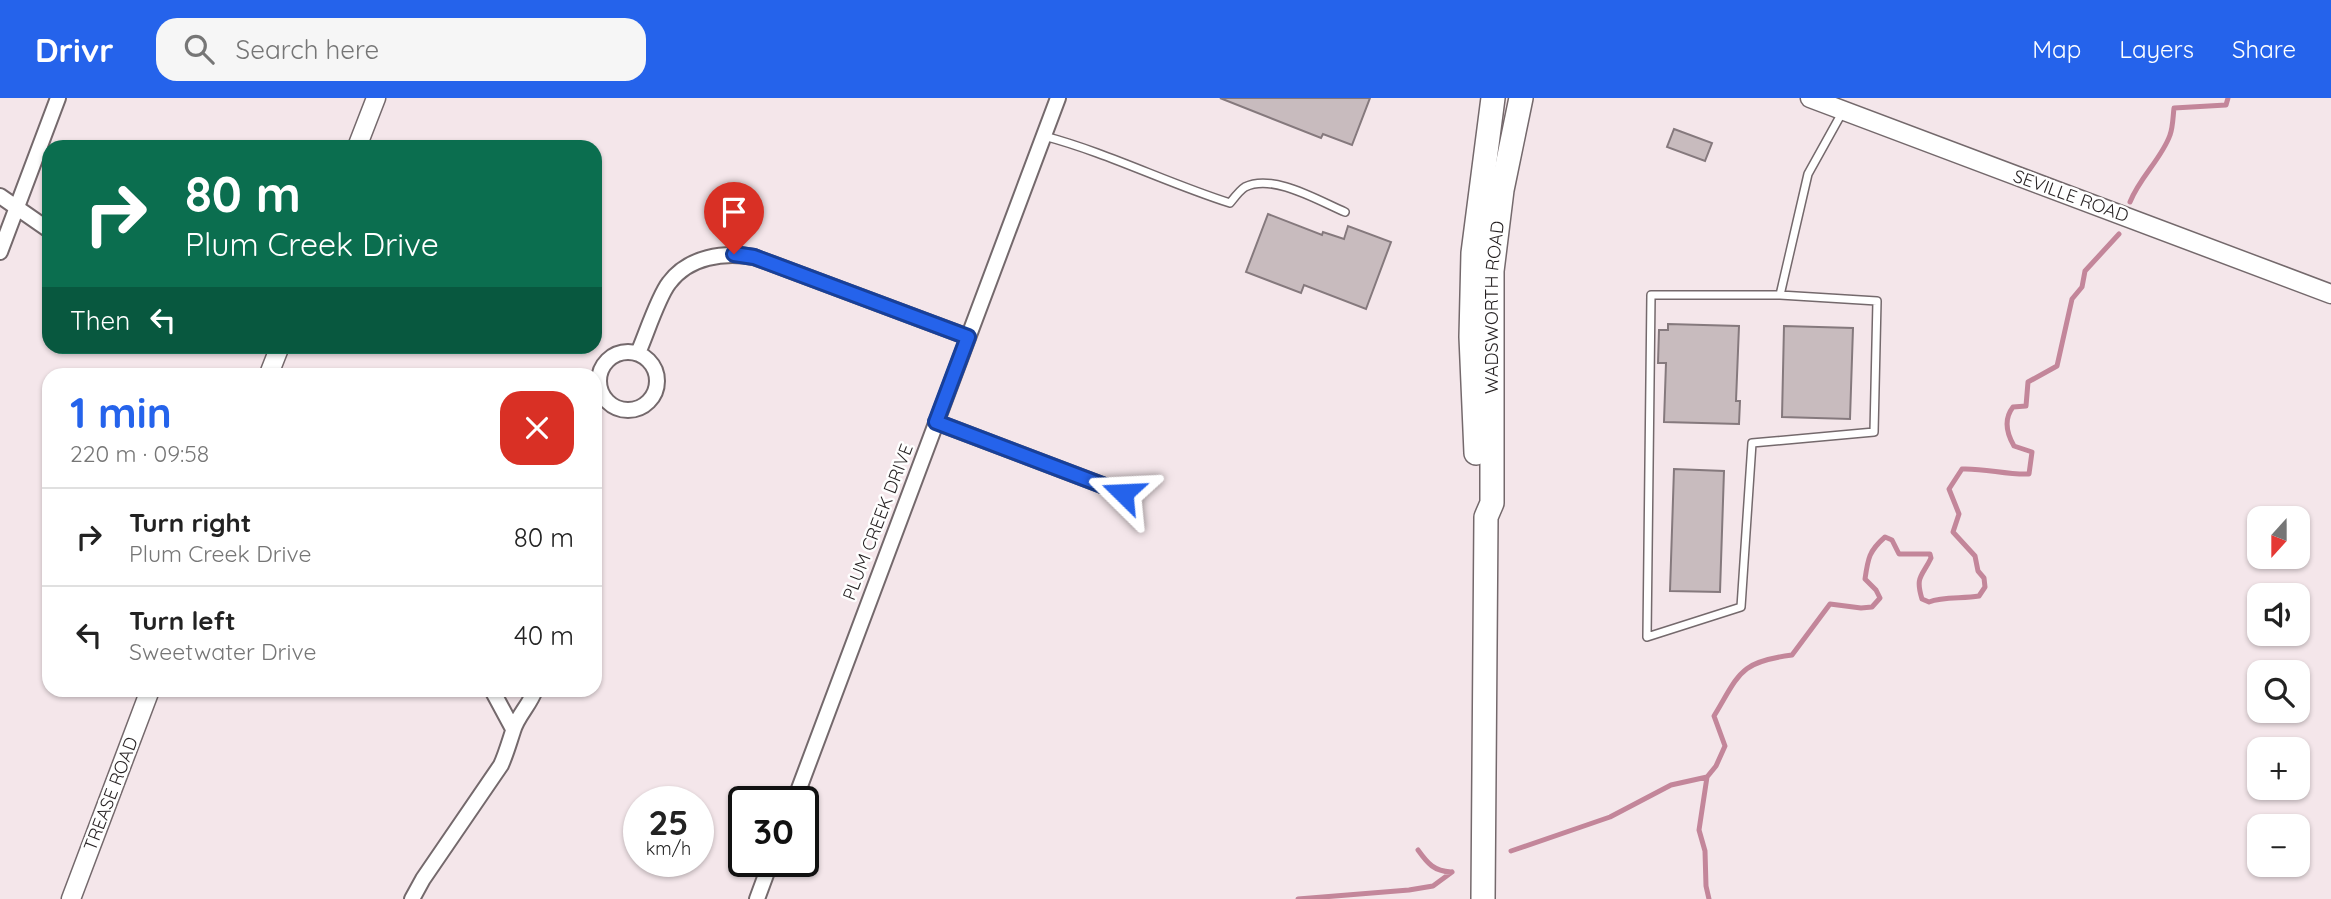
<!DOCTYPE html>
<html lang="en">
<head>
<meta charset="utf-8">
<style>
	body { margin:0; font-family:Quicksand,sans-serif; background:#f6f6f6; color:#222; height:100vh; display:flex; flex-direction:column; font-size:26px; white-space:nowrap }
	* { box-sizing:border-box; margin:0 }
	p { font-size:23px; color:#767676 }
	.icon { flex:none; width:38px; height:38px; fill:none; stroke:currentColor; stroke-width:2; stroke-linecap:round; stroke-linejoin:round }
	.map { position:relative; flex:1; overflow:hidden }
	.sheet { position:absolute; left:42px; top:270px; width:560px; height:329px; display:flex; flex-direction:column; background:#fff; border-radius:21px; box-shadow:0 2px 5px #0004 }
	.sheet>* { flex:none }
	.banner { position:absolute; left:42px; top:42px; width:560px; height:214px; border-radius:21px; box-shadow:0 2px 5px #0004; background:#0b6e4f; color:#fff; overflow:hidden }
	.needle { width:46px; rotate:201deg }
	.controls { position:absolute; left:2247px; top:408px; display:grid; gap:14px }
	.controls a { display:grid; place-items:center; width:63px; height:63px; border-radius:14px; background:#fff; box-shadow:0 2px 5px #0004; font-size:35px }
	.speed { position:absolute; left:623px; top:688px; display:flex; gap:14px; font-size:35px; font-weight:700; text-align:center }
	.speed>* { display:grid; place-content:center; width:91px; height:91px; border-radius:50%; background:#fff; box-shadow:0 2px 5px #0004; line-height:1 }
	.speed small { font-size:18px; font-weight:400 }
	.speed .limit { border:4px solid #111; border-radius:10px; background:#fff; color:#111 }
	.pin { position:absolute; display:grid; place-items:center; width:60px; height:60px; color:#fff; margin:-72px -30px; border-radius:50% 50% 50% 0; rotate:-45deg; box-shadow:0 0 7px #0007 }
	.pin .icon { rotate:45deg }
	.me { position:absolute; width:77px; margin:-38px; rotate:291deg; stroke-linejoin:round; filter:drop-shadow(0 0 5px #0008) }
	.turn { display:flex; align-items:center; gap:24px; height:147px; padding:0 28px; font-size:32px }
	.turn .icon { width:91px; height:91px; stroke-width:2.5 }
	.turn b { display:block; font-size:49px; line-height:60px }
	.then { display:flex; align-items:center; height:66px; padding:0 28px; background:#0003; gap:14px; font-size:26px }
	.round { display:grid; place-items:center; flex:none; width:74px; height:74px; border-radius:21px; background:#f6f6f6 }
	.headline { display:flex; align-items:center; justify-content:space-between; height:119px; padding:0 28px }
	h1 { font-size:42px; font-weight:700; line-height:52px; color:#2563eb }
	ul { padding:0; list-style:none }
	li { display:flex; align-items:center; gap:21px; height:98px; padding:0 28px; border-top:2px solid #e0e0e0 }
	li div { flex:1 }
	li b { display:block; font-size:26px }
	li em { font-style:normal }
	header { display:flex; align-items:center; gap:42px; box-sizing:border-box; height:98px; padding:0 35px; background:#2563eb; color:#fff }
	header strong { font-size:33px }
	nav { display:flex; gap:38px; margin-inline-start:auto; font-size:24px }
	.search { width:490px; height:63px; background:#f6f6f6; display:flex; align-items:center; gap:18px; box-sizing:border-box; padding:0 24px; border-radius:21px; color:#767676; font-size:26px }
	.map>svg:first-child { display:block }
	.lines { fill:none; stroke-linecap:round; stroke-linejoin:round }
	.stream { stroke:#c3869a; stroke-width:5 }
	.building { fill:#c8bbbe; stroke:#85797d; stroke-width:2 }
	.service-casing { stroke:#74696c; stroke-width:10 }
	.minor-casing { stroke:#74696c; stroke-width:18 }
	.tertiary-casing { stroke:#74696c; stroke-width:21 }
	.trunk-casing { stroke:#74696c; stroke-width:26 }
	.service { stroke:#fff; stroke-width:7 }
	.minor { stroke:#fff; stroke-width:14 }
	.tertiary { stroke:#fff; stroke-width:18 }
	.trunk { stroke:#fff; stroke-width:23 }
	.route-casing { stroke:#184099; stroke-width:18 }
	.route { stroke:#2563eb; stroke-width:12 }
	.labels { text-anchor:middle; stroke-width:5; stroke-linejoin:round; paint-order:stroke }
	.street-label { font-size:18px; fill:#241f20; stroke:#fff }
</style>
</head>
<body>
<header>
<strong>Drivr</strong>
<div class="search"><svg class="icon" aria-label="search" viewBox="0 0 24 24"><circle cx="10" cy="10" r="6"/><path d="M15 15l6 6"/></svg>Search here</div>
<nav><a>Map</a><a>Layers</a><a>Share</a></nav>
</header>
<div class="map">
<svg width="2331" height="801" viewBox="0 0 2331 801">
	<rect width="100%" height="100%" fill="#f4e6ea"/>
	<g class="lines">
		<!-- stream -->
		<path class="stream" d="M2130,104C2140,79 2162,60 2170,37C2173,29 2173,18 2174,10L2226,7L2228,0
			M1418,752C1428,766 1434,773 1451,774
			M1511,753L1610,719L1671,687L1707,679
			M1298,801L1409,792L1433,788L1452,774
			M1709,801L1706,788L1705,753L1699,732L1707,679L1716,668L1725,648L1714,618C1740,575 1739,564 1792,557L1830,506L1861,510L1872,509L1880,500L1876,492L1865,481C1868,460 1869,453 1885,439L1892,442L1899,456H1930L1931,460C1922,479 1915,478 1922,501L1929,504C1943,498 1963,501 1979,498L1985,489L1984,480L1978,473L1975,458L1953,434L1959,416L1949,391L1962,371C1985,370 2006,377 2029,376L2032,354L2014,348C2007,336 2003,322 2013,309L2026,308L2028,284L2057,268L2072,201L2082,189L2085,173L2119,136"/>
	</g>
	<!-- building -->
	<path class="building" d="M1220,0H1370L1352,47L1323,36L1321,40Z
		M1674,31L1712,45L1705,63L1667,49Z
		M1268,116L1322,137L1323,134L1344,141L1348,128L1391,144L1366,211L1304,187L1301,195L1246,174Z
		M1668,226L1739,228L1736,303H1740L1739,326L1664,324L1666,265H1658L1659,232H1668Z
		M1784,228L1853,230L1850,321L1782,319Z
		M1674,371L1724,373L1720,494L1670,493Z"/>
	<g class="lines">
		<defs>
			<path id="service" d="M1044,38C1108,55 1167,85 1230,105C1234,100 1240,92 1245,89C1273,75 1319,103 1345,114
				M1651,197H1780L1877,203L1874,334L1752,345L1741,509L1647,539Z
				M1780,197L1808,76L1843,13"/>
			<path id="minor" d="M0,98L49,132
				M0,154L58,0
				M599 283a29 29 0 1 1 58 0a29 29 0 1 1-58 0Z
				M638,255C646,237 658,199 669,185C689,158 724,154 754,159L968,239
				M936,324L1123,395
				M492,592L513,631
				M794,704L1058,0
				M412,801L423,781L501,667C506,656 509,645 513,633C517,618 530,607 535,592
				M757,801L771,763"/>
			<path id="tertiary" d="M1810,0L2331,196
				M357,49L376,0
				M269,276L280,248
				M71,801L150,592"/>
			<g id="trunk">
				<path d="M1476,355L1471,239L1473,155L1493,0"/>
				<path id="s1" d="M1483,801L1486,419L1492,405V173L1502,92L1521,0"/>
			</g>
		</defs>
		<!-- service casing -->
		<use href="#service" class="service-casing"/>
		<!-- minor casing -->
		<use href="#minor" class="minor-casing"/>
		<!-- tertiary casing -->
		<use href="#tertiary" class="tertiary-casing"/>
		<!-- trunk casing -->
		<use href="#trunk" class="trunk-casing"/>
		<!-- service -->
		<use href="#service" class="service"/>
		<!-- minor -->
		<use href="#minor" class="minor"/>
		<!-- tertiary -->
		<use href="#tertiary" class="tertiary"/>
		<!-- trunk -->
		<use href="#trunk" class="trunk"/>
	</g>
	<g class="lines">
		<defs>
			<path id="route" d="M734,156L754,159L968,239L936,324L1123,395"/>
		</defs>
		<!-- route casing -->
		<use href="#route" class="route-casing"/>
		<!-- route -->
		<use href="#route" class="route"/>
	</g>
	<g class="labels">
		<!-- street labels -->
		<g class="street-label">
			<text transform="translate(2071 98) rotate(20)" y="6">SEVILLE ROAD</text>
			<text dy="6" stroke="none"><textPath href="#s1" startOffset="593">WADSWORTH ROAD</textPath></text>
			<text transform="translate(878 424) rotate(-69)" y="6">PLUM CREEK DRIVE</text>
			<text transform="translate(111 696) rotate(-69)" y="6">TREASE ROAD</text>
		</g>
	</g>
</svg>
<div class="controls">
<a><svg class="needle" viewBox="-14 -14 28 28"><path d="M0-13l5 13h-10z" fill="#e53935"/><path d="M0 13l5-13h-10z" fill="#767676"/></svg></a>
<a><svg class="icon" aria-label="sound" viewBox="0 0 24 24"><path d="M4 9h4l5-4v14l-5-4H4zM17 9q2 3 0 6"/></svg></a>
<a><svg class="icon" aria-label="search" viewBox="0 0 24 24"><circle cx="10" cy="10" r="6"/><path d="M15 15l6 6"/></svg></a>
<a>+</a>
<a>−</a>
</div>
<div class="speed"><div>25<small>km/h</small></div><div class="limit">30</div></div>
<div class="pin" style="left:734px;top:156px;background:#d93025"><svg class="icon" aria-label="arrive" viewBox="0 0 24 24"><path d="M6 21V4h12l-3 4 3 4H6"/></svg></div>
<svg class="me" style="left:1123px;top:395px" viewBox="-20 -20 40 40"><path d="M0-17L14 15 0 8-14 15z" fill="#2563eb" stroke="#fff" stroke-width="4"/></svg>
<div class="banner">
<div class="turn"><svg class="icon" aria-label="right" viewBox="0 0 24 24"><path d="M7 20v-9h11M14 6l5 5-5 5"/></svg><div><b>80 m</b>Plum Creek Drive</div></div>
<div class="then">Then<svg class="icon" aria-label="left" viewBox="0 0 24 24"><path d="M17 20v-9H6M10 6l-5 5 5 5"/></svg></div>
</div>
<section class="sheet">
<div class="headline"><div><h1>1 min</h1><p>220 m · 09:58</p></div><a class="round" style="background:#d93025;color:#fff"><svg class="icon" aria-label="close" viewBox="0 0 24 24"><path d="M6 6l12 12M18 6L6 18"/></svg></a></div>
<ul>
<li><svg class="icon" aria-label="right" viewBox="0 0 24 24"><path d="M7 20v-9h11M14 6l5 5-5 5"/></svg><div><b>Turn right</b><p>Plum Creek Drive</p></div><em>80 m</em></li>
<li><svg class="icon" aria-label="left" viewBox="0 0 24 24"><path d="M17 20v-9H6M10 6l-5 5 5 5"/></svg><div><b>Turn left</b><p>Sweetwater Drive</p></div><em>40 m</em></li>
</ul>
</section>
</div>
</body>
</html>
